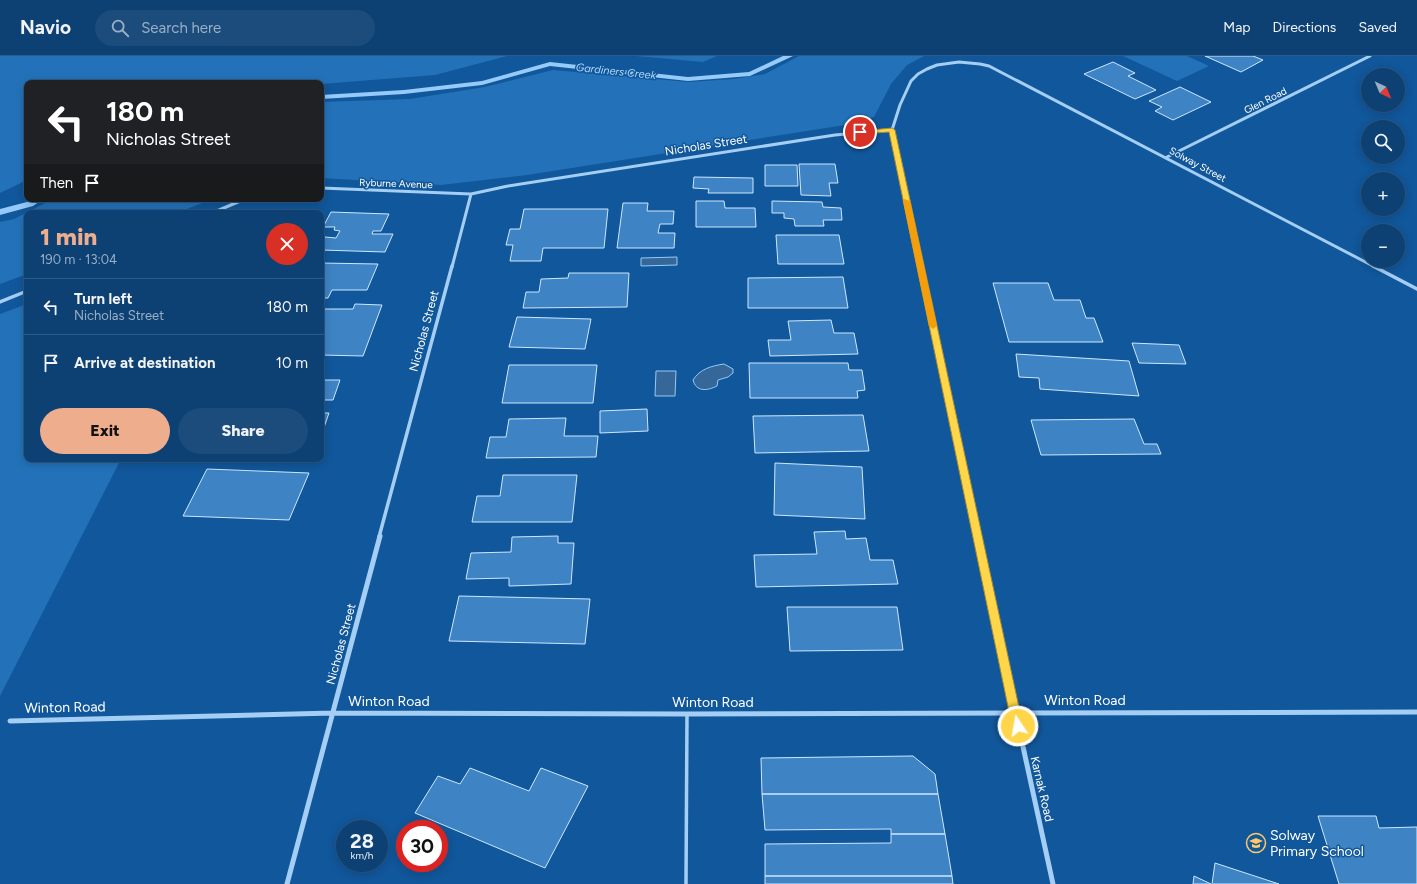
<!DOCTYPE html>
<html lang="en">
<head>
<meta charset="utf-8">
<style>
	body { margin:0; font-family:Figtree,sans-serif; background:#1b4c7c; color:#f1f3f6; height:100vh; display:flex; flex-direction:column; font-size:15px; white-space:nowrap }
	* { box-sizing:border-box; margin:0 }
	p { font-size:13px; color:#9aafc5 }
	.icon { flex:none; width:22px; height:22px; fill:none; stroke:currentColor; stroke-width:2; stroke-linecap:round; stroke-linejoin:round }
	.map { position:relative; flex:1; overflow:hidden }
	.side { position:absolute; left:24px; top:154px; width:300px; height:252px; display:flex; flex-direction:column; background:#0d4174; border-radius:8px; box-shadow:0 2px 10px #0003,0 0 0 1px #2d5a86 }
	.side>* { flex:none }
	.top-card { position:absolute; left:24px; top:24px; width:300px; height:122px; border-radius:8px; box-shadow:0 2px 10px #0003,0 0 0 1px #2d5a86; background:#202124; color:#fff; overflow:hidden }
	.needle { width:26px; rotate:136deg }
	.fabs { position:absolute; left:1361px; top:12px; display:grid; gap:8px }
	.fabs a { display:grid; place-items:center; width:44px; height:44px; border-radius:50%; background:#0d4174; box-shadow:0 2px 10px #0003,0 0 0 1px #2d5a86; font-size:20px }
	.speed { position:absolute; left:336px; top:764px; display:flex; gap:8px; font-size:20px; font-weight:700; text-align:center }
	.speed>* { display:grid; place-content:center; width:52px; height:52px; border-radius:50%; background:#0d4174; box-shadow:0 2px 10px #0003,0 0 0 1px #2d5a86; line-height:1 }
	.speed small { font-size:10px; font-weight:400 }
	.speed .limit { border:6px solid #d22; background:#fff; color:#111 }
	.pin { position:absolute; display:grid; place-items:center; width:34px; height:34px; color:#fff; margin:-17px; border:2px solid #fff; border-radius:50%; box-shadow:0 1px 4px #0007 }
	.me { position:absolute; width:44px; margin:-22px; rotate:348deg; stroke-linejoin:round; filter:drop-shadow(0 0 3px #0008) }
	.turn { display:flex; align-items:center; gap:14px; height:84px; padding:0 16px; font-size:18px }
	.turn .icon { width:52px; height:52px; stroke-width:2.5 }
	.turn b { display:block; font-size:28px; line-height:34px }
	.then { display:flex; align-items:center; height:38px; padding:0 16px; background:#0003; gap:8px; font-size:15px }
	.round { display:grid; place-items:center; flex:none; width:42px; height:42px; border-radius:21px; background:#1b4c7c }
	.overview { display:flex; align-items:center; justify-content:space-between; height:68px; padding:0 16px }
	h1 { font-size:24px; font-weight:800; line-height:30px; color:#eead8d }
	.primary-button { display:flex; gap:8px; margin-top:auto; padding:8px 16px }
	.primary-button a { flex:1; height:46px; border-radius:24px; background:#eead8d; color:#111; font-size:16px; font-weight:800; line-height:46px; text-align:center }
	.primary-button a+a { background:#1b4c7c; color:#f1f3f6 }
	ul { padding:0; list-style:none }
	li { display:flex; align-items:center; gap:12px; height:56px; padding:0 16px; border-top:1px solid #2d5a86 }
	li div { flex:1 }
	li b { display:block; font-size:15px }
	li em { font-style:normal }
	header { display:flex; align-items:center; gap:24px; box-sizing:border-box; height:56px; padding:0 20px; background:#0d4174; border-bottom:1px solid #2d5a86 }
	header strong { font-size:19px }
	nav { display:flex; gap:22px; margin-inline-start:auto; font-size:14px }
	.search { width:280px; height:36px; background:#1b4c7c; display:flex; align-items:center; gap:10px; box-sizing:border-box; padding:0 14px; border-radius:22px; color:#9aafc5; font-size:15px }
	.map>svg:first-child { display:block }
	.green { fill:#2372b9 }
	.water { fill:#356899; stroke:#96caf8 }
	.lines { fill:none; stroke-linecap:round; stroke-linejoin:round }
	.stream { fill:#96caf8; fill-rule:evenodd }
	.building { fill:#3e83c4; stroke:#cde7fe }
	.service { stroke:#a4cef4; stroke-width:3.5 }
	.minor-far2 { stroke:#a4cef4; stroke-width:3 }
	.minor-far1 { stroke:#a4cef4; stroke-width:3.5 }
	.minor { stroke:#a4cef4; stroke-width:5 }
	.route { fill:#ffd54a; stroke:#a68a30 }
	.slow { fill:#f59e0b }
	.labels { text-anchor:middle; stroke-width:3; stroke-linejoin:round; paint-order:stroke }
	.far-street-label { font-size:10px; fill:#fff; stroke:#11579b }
	.far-water-label { font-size:11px; font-style:italic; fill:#b1d8fb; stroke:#11579b }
	.street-label { font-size:12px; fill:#fff; stroke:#11579b }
	.near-street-label { font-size:14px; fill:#fff; stroke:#11579b }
	.near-poi-label { font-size:14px; fill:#fff; stroke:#11579b; text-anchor:start }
</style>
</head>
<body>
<header>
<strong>Navio</strong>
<div class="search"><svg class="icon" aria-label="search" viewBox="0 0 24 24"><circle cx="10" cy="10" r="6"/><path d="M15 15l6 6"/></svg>Search here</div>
<nav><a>Map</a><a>Directions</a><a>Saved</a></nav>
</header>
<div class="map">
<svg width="1417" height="828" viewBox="0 0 1417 828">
	<rect width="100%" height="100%" fill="#11579b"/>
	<!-- green -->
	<path class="green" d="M0,0H507L435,19L321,28L27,27V124L0,137Z
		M636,0H717L703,6Z
		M799,0H924L907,9L891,28L874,61L845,69L527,119L441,129L321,122V46L410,43L485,31L553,14L689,26L734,23L765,18Z
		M1123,0H1187L1209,10L1177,25Z
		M53,143H212L177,157H27V218L0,228V166L14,163Z
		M27,248V403H121L0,640V258Z"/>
	<!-- water -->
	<path class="water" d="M677,201V209L641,210V202Z
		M724,308L733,313V317L728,321L718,324L717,330C707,335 696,336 693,324C700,313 711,310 724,308Z
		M656,315H676L675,340H655Z"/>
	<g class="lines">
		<!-- stream -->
		<path class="stream" d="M783,0H793L750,20L688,25L550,10L482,29L404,38L321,43V39L404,34L482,25L550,6L688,21L749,16Z
			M33,143H43L33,150L0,159V153L27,146Z"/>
	</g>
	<!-- building -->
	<path class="building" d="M1205,0H1253L1263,4L1241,16Z
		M1113,6L1135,17L1128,20L1156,34L1135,43L1084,18Z
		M1180,31L1211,46L1173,64L1155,55L1162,51L1149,45Z
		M799,108H835L838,127H829L831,140L801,139Z
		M765,109H797L798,130H765Z
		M694,121L753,122V137H708L709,133L693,132Z
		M696,145H724L725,152H755L756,171H696Z
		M772,145L822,146L823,151L841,152L842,164H823L824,170H795L794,163L784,162V157H772Z
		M623,147H648L647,155H674L673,168H660L658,177H675L674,192H617Z
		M524,153H608L604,192H543L541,205H510L513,189H506L510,173H520Z
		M331,156L389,158L381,175H373L372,178H393L385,196L321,194V190L325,181L336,182L340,175L334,174L335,171H323Z
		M776,179H839L844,208H778Z
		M321,207L378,208L367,234H332L328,242H321Z
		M569,217H629L627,251L523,252L526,236H539L541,223L568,222Z
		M843,221L848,252H748V222Z
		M993,227H1048L1054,244H1080L1086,262H1094L1103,286H1009Z
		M355,248L382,249L363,300L321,299V253H353Z
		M517,261L591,263L585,293L509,291Z
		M831,264L834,277H854L858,298L770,300L768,284H791L788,265Z
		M1132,287L1179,289L1186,308L1139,307Z
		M1016,298L1129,305L1139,340L1040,333L1039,322L1019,321Z
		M749,307H848L849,314H862L865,334L857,335L858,342H750Z
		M509,309H597L593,347H502Z
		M321,324H340L333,344H321Z
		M647,353L648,375L600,377V355Z
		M321,357H329L321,380Z
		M863,359L869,395L755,397L753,360Z
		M566,362L564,380H598L596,401L486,402L490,381H506L509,363Z
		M1134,363L1144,388H1157L1161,398L1041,399L1031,364Z
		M775,407L862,411L865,463L774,459Z
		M207,413L309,417L289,464L183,460Z
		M503,419H577L572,466H472L477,440H500Z
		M845,475L846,483L866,482L870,504H893L898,528L756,531L754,499L817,498L814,476Z
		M558,480V487H574L571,528L509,530V522L466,523L471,497L511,496L512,481Z
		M459,540L590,543L585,588L449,585Z
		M787,551H897L903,594L790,595Z
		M913,700L935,718L938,738H762L761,702Z
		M470,712L529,735L541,712L588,730L545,812L415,757L438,720L460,728Z
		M762,738H938L945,778H891V773L765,774Z
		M1318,760H1376L1379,772L1417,771V828H1339Z
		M891,778H945L952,820H765V788L891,787Z
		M1215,807L1279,828H1212Z
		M765,820H952L953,828H765Z
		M1194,820L1211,828H1193Z"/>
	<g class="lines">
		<!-- service -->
		<path class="service" d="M686,828L687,658"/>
		<!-- minor-far2 -->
		<path class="minor-far2" d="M1167,101L1370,0
			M321,132L471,138
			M212,157L245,143
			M452,211L471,138L508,130L835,79L892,74
			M921,211L892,74L900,49L911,25L918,18L927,13L937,9L959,6L980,8L989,10L1375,211"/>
		<!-- minor-far1 -->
		<path class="minor-far1" d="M920,210L977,481
			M1373,210L1417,233
			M0,246L27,235
			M379,481L452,210"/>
		<!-- minor -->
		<path class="minor" d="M977,480L1053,828
			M10,665L333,657L687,658L1417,656
			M287,828L380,480"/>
	</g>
	<!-- route -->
	<path class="route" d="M892,72L895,74L1023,670L1021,674L1018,675L1014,674L1012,670L889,76L860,78L856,76L860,75Z"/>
	<!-- slow -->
	<path class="slow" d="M904,143L910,145L937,270L933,273L929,270L903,145Z"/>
	<!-- icons -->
	<defs>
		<symbol id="school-ring" viewBox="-11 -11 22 22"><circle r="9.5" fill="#11579b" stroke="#ffc868" stroke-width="1.5"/><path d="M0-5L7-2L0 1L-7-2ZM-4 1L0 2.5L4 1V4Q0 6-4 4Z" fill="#ffc868"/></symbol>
	</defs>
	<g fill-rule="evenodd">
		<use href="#school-ring" x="1245" y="776" width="22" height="22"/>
	</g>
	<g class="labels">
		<!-- far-street labels -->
		<g class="far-street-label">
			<text transform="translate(1265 44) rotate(-27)" y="4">Glen Road</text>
			<text transform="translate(1198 108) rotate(28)" y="4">Solway Street</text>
			<text transform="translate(396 127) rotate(2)" y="4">Ryburne Avenue</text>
		</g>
		<!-- far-water labels -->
		<g class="far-water-label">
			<text transform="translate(616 15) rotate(6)" y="4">Gardiners Creek</text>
		</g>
		<!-- street labels -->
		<g class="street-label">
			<text transform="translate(706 89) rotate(-9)" y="4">Nicholas Street</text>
			<text transform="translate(424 275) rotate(-75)" y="4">Nicholas Street</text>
			<text transform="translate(341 588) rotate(-75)" y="4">Nicholas Street</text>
			<text transform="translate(1042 733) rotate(77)" y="4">Karnak Road</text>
		</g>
		<!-- near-street labels -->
		<g class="near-street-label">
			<text x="1085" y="649">Winton Road</text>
			<text x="389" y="650">Winton Road</text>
			<text x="713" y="651">Winton Road</text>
			<text transform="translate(65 651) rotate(-1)" y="5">Winton Road</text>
		</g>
		<!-- near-poi labels -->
		<g class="near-poi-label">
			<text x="1270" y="784">Solway<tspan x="1270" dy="16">Primary School</tspan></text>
		</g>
	</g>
</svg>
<div class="fabs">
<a><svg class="needle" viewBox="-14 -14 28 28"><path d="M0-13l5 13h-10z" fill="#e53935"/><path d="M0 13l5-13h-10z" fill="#9aafc5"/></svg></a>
<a><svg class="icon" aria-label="search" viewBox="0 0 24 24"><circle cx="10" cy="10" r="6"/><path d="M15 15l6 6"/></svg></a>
<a>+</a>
<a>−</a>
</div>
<div class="speed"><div>28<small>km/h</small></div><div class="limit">30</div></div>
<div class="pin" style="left:860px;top:76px;background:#d93025"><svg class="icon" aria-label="arrive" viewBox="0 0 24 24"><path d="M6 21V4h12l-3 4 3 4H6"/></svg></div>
<svg class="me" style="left:1018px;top:670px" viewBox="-20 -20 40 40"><circle r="17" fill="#ffd54a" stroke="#fff" stroke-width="3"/><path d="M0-11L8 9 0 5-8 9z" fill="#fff"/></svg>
<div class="top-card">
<div class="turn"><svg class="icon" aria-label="left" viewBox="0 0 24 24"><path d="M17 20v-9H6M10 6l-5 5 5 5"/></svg><div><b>180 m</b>Nicholas Street</div></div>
<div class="then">Then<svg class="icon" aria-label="arrive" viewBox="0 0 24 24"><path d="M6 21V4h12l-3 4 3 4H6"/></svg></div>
</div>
<section class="side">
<div class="overview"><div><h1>1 min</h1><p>190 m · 13:04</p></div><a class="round" style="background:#d93025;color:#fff"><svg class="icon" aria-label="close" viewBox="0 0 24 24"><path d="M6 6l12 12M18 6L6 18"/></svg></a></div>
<ul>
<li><svg class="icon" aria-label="left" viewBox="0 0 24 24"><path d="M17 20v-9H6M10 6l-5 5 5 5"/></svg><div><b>Turn left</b><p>Nicholas Street</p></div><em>180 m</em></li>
<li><svg class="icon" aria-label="arrive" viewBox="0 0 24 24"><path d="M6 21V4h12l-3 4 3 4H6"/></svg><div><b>Arrive at destination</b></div><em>10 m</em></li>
</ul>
<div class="primary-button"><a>Exit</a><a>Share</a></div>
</section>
</div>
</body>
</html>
